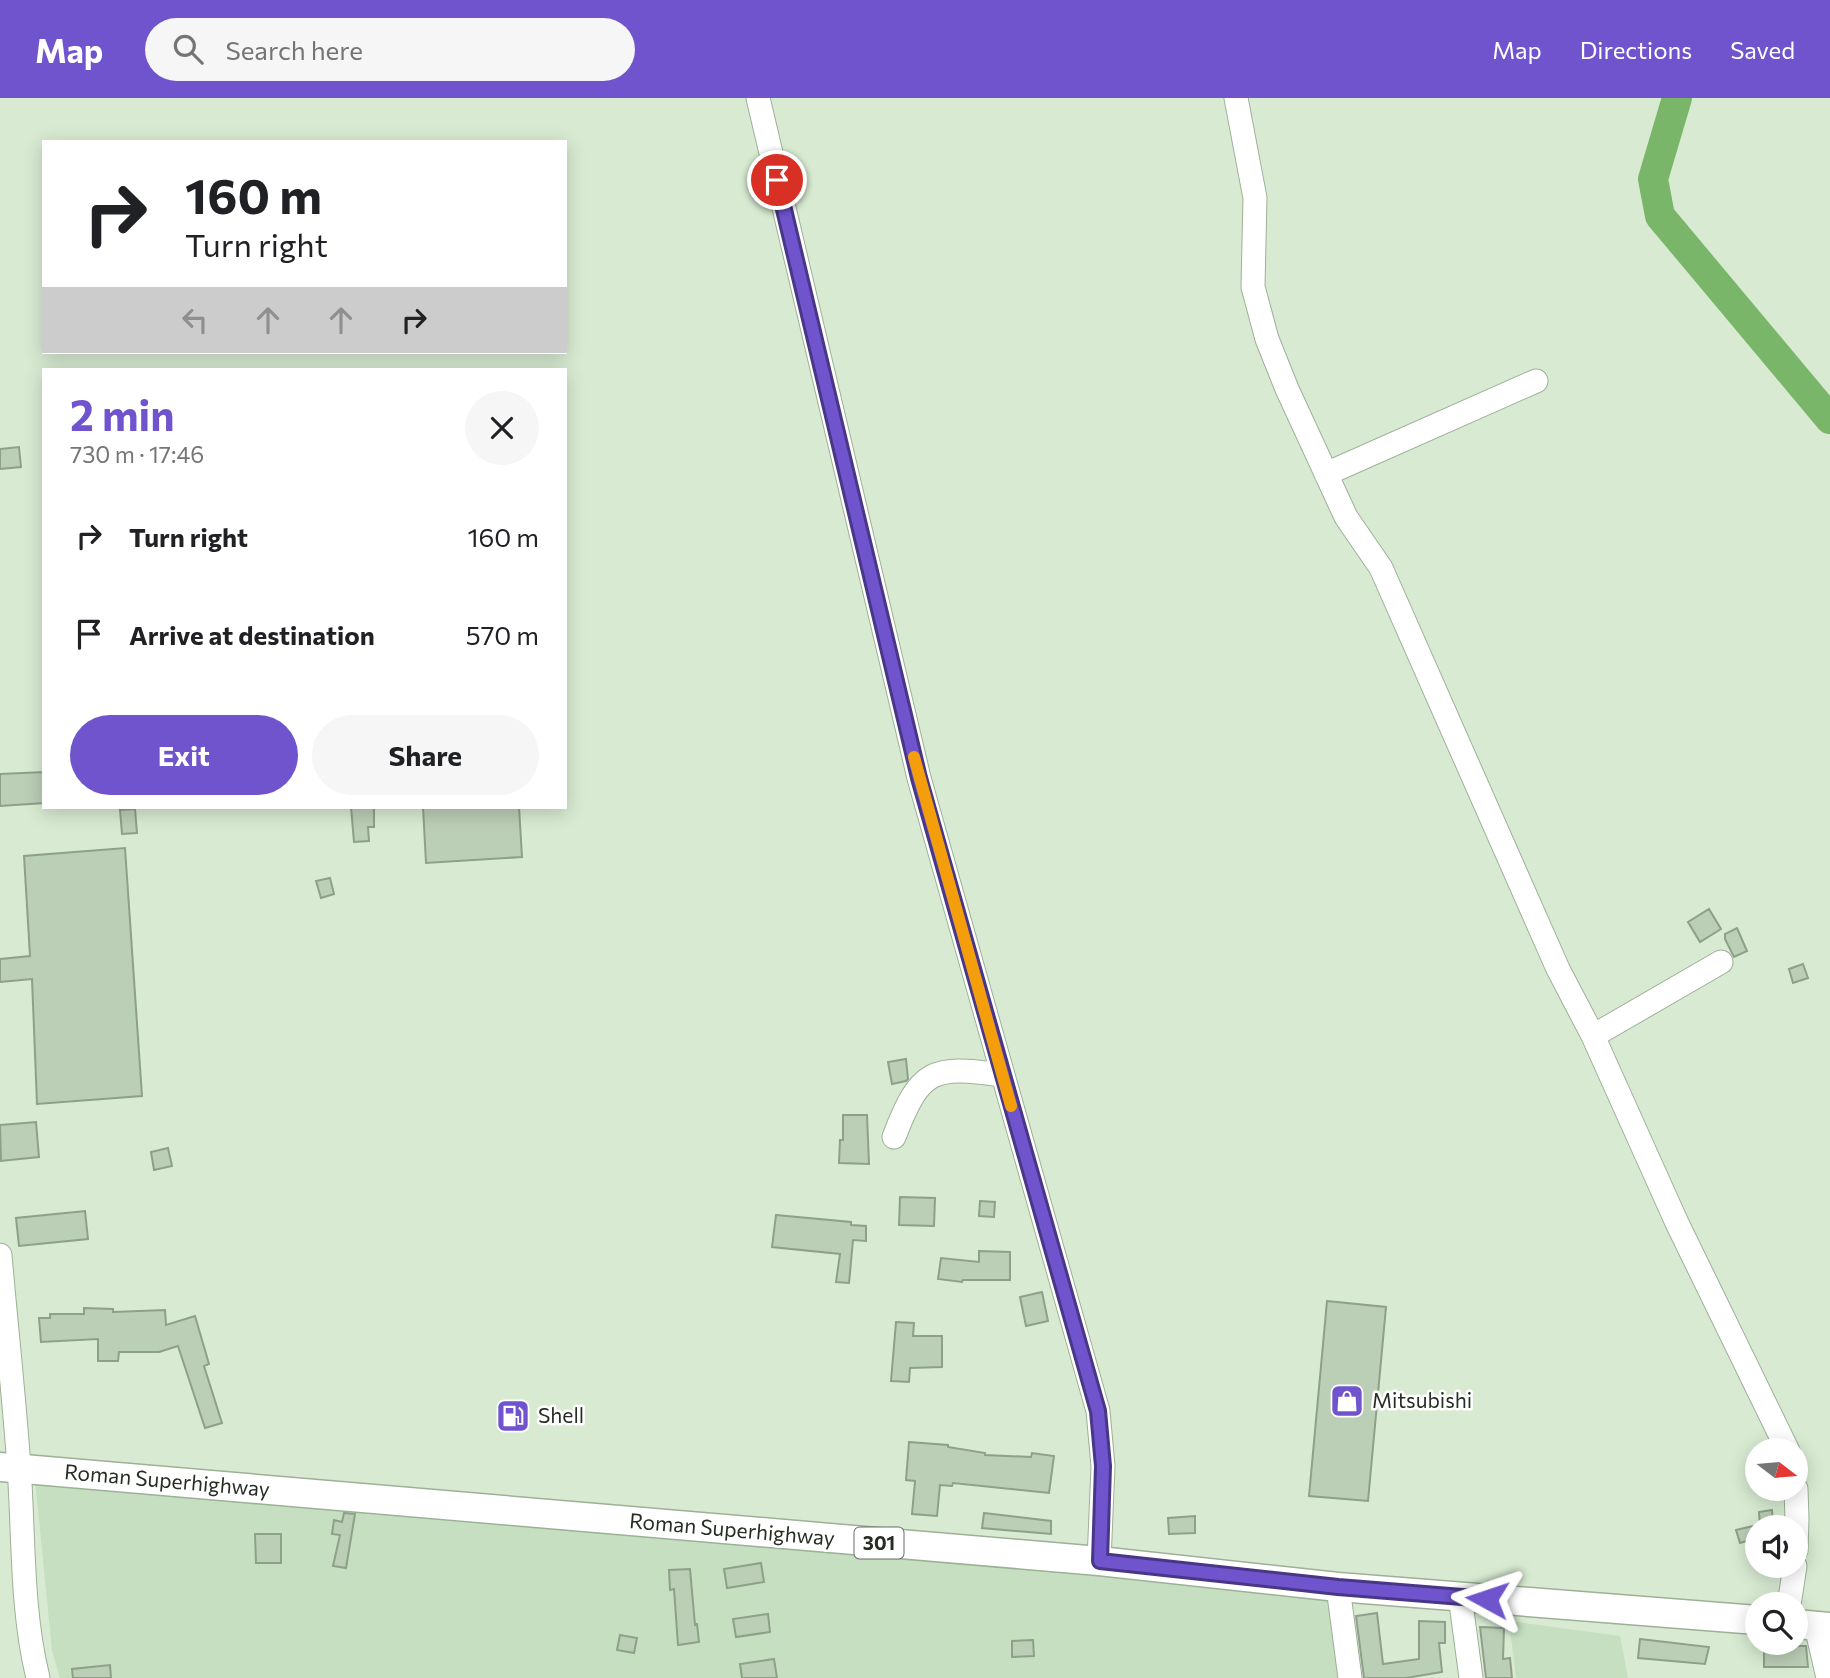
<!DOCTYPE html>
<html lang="en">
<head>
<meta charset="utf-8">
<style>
	body { margin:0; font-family:Commissioner,sans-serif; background:#f6f6f6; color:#202124; height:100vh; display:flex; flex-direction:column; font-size:26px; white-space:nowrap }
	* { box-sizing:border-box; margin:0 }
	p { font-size:23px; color:#757577 }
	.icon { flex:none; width:38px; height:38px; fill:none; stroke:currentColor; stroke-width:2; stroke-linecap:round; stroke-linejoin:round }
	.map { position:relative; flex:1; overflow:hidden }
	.details { position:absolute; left:42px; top:270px; width:525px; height:441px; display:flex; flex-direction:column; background:#fff; border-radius:0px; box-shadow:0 4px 18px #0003 }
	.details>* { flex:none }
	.top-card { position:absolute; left:42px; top:42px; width:525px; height:214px; border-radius:0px; box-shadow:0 4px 18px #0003; background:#fff; color:#202124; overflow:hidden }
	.needle { width:46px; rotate:106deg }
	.tools { position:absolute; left:1745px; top:1340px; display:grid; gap:14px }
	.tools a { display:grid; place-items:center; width:63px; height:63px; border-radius:50%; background:#fff; box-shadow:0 4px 18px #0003; font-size:35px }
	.pin { position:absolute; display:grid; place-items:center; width:60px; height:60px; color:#fff; margin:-30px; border:4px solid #fff; border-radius:50%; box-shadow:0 2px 7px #0007 }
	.me { position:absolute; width:77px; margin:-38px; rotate:275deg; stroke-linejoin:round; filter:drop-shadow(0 0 5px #0008) }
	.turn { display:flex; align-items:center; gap:24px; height:147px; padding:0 28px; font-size:32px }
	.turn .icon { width:91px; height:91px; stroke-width:2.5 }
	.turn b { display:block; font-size:49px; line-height:60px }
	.lanes { display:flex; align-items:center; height:66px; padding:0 28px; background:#0003; justify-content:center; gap:35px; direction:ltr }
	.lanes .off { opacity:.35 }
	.round { display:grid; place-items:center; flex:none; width:74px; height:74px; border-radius:37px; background:#f6f6f6 }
	.overview { display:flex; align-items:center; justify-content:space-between; height:119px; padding:0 28px }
	h1 { font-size:42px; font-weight:700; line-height:52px; color:#6f54ce }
	.action { display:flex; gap:14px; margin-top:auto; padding:14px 28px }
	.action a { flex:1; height:80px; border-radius:42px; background:#6f54ce; color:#fff; font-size:28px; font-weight:700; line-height:80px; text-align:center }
	.action a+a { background:#f6f6f6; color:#202124 }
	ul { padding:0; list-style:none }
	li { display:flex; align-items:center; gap:21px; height:98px; padding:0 28px }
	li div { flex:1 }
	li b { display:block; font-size:26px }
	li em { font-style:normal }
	header { display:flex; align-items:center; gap:42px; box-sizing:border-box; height:98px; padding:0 35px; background:#6f54ce; color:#fff }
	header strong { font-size:33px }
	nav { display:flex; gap:38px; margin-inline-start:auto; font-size:24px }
	.search { width:490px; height:63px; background:#f6f6f6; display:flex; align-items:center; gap:18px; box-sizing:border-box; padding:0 24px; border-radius:38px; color:#757577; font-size:26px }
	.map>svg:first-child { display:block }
	.built { fill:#c6dfc0 }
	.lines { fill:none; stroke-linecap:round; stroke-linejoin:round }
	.river { stroke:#7ab66a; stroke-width:30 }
	.building { fill:#bbceb6; stroke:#8ea089; stroke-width:2 }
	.minor-casing { stroke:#9db098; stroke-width:25 }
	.major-casing { stroke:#9db098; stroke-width:31 }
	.minor { stroke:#fff; stroke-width:23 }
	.major { stroke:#fff; stroke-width:28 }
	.route-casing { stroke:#483786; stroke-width:18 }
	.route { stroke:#6f54ce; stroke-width:12 }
	.slow { stroke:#f59e0b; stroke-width:12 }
	.labels { text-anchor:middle; stroke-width:5; stroke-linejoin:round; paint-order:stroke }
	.shield { fill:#fff; stroke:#676c66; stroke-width:2 }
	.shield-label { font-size:19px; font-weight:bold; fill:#262d24 }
	.poi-label { font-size:21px; fill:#262d24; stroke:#fff; text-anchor:start }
	.street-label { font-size:21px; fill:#262d24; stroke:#fff }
</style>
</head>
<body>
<header>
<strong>Map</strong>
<div class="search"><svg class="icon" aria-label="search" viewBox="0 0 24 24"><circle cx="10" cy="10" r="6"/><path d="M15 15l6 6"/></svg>Search here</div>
<nav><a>Map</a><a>Directions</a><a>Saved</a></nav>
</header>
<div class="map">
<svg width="1830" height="1580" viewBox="0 0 1830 1580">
	<rect width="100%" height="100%" fill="#d8ebd2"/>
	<!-- built -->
	<path class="built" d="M34,1372L1338,1489L1350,1580H60L52,1553Z
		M1509,1523L1620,1538L1628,1580H1516Z"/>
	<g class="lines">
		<!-- river -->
		<path class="river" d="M1677,0L1653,81L1660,118L1830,321"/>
	</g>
	<!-- building -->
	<path class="building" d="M19,349L21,369L0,371V351Z
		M44,674V705L0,708V676Z
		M351,709L374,710V729H368L369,743L354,744Z
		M423,709H519L522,759L426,765Z
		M135,711L137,735L122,736L120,712Z
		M125,750L142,998L37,1006L32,881L0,884V861L30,858L24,758Z
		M330,780L334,796L321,800L316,783Z
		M1709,811L1721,831L1700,844L1688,824Z
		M1737,830L1747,853L1734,859L1725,841V836Z
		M1803,866L1808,880L1793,885L1789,871Z
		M906,961L908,981L906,983L892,986L888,964Z
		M843,1017H867L869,1066L839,1065L840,1042H843Z
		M36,1024L39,1059L1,1063L0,1027Z
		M168,1050L172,1068L154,1072L151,1054Z
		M900,1099L935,1100L934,1128L899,1127Z
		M980,1103L995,1104L994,1119L979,1118Z
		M85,1113L88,1141L19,1148L16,1120Z
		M776,1117L851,1124V1127L866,1128V1143L853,1142L849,1185L836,1184L840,1156L772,1149Z
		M979,1153L1010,1154V1182H963L962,1184L938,1181L941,1160L979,1164Z
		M1042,1194L1048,1223L1026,1228L1020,1199Z
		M1327,1203L1386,1209L1368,1403L1309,1398Z
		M84,1210L113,1211V1214L165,1212L166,1227L195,1218L209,1266L204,1268L222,1325L205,1330L178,1248L159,1254H119L118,1263H98V1241L41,1244L39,1220H50V1216H84Z
		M896,1224L914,1225L913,1238H942V1269L910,1270L909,1284L891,1283Z
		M909,1344L948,1347V1349L985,1355V1357L1031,1359L1032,1355L1054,1358L1049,1395L953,1385L952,1388L940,1387L937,1418L912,1416L915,1383L906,1382Z
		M1772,1412L1773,1428L1760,1429L1759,1414Z
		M344,1415L355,1416L346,1470L333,1468L340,1437L332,1436L334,1422L342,1424Z
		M984,1415L1051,1423V1436L982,1430Z
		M1195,1418V1435L1169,1436L1168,1420Z
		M1757,1427V1440L1740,1445L1736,1432Z
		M255,1436H281V1465H256Z
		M761,1465L764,1484L727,1490L724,1471Z
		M690,1471L695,1527L697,1526L699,1544L678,1547L674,1491L670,1492L669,1472Z
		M1377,1515L1383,1566L1419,1561V1523L1445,1524V1545H1439L1442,1574L1406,1580H1364L1356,1518Z
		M768,1516L770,1534L736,1539L733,1521Z
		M1480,1529L1504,1530L1503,1561L1510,1560L1512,1580H1486Z
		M620,1537L637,1540L634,1555L617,1552Z
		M1640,1541L1709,1549L1705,1566L1638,1560Z
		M1033,1542L1034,1558L1012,1559V1543Z
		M1764,1548H1806L1808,1569H1764Z
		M774,1561L777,1580H742L740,1566Z
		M110,1567L111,1580H73L72,1571Z"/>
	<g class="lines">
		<defs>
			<path id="minor" d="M758,0L919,680L1098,1313L1103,1368L1099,1463
				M1236,0L1255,100L1253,189L1267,241L1287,291L1346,419L1381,470L1558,871L1593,938L1677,1125L1788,1353
				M1326,376L1536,283
				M1593,938L1721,864
				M894,1039C920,971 932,967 1002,977
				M0,1157C6,1227 14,1298 19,1369C24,1439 21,1511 38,1580
				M1796,1391L1797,1421L1796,1452
				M1338,1489L1350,1580
				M1460,1498L1471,1580
				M1789,1507L1795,1468
				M1816,1528L1828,1580"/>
			<path id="major" d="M0,1369L1099,1463L1338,1489L1757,1522
				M1796,1526L1830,1529"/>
		</defs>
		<!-- minor casing -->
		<use href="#minor" class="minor-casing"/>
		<!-- major casing -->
		<use href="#major" class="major-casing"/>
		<!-- minor -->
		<use href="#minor" class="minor"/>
		<!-- major -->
		<use href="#major" class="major"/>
	</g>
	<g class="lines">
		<defs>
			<path id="route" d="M777,82L919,680L1098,1313L1103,1368L1100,1463L1338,1489L1487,1501"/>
		</defs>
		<!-- route casing -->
		<use href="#route" class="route-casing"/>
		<!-- route -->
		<use href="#route" class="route"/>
		<!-- slow -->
		<path class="slow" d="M914,659L1011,1008"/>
	</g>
	<!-- icons -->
	<defs>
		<symbol id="shop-square" viewBox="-11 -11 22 22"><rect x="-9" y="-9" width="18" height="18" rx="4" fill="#6f54ce" stroke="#fff"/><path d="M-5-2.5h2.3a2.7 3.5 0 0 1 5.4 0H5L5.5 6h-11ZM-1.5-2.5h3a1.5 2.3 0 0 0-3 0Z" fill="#fff"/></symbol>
		<symbol id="fuel-square" viewBox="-11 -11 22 22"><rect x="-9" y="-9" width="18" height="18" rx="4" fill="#6f54ce" stroke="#fff"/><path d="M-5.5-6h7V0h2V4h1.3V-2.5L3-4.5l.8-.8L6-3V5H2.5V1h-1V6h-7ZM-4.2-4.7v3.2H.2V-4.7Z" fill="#fff"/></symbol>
	</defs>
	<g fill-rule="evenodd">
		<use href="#shop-square" x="1328" y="1284" width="38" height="38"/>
		<use href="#fuel-square" x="494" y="1299" width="38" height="38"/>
	</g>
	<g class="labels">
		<!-- shield labels -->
		<rect class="shield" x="854.5" y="1429.5" width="49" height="31" rx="5"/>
		<g class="shield-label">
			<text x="879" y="1452">301</text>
		</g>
		<!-- poi labels -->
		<g class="poi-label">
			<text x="1372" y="1310">Mitsubishi</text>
			<text x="538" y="1325">Shell</text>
		</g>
		<!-- street labels -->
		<g class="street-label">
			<text transform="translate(167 1383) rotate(5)" y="7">Roman Superhighway</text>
			<text transform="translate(732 1432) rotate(5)" y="7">Roman Superhighway</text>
		</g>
	</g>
</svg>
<div class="tools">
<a><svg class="needle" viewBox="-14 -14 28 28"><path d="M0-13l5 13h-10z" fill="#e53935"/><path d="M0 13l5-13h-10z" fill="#757577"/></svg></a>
<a><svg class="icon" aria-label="sound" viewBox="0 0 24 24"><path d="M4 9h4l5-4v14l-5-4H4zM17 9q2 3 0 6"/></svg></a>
<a><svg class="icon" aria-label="search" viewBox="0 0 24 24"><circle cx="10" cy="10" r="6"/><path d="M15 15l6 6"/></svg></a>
</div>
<div class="pin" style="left:777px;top:82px;background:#d93025"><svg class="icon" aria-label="arrive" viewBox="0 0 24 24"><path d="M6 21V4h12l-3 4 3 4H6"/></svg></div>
<svg class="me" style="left:1487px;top:1501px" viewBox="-20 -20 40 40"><path d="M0-17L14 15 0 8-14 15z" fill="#6f54ce" stroke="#fff" stroke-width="4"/></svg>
<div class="top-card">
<div class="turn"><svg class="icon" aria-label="right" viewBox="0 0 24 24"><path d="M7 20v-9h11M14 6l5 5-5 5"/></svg><div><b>160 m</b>Turn right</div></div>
<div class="lanes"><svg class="icon off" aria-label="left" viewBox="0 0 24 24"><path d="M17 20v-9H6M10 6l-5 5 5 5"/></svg><svg class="icon off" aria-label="ahead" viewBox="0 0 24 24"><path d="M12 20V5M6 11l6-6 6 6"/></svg><svg class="icon off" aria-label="ahead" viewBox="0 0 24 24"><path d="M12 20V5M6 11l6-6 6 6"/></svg><svg class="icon" aria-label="right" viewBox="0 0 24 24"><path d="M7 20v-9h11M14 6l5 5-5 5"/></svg></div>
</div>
<section class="details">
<div class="overview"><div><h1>2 min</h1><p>730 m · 17:46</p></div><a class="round"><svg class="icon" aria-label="close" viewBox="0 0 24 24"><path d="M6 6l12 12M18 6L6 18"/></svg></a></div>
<ul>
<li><svg class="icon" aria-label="right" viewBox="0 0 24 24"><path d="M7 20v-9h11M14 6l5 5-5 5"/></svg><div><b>Turn right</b></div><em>160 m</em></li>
<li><svg class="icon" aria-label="arrive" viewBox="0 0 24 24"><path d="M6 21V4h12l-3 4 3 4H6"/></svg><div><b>Arrive at destination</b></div><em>570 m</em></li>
</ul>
<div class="action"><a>Exit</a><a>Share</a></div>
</section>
</div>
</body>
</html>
